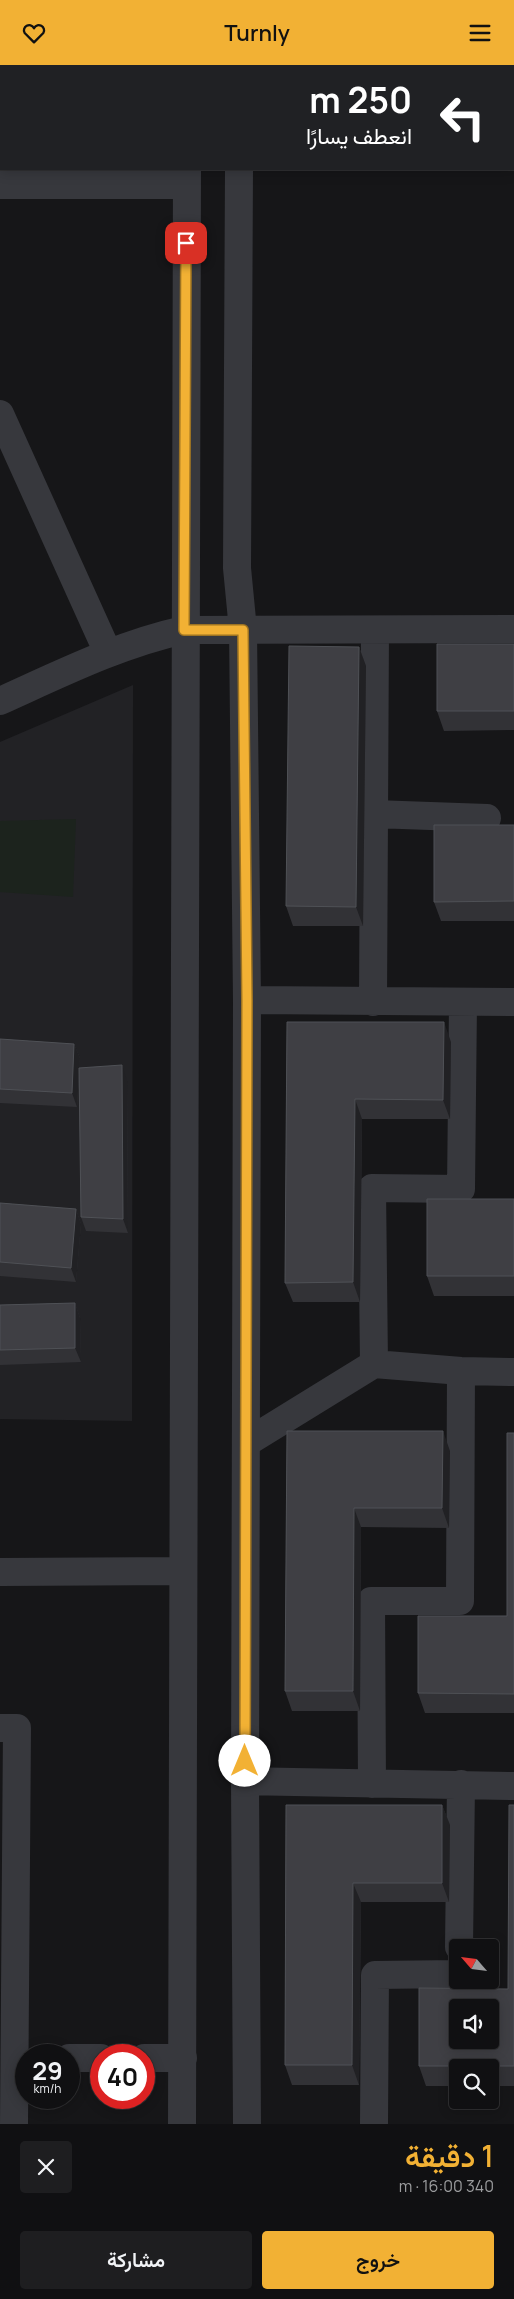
<!DOCTYPE html>
<html lang="ar">
<head>
<meta charset="utf-8">
<style>
	body { margin:0; font-family:Manrope,Vazirmatn,sans-serif; background:#1e1e20; color:#f1f3f6; direction:rtl; height:100vh; display:flex; flex-direction:column; font-size:19px; white-space:nowrap }
	* { box-sizing:border-box; margin:0 }
	p { font-size:16px; color:#9c9d9f }
	.icon { flex:none; width:28px; height:28px; fill:none; stroke:currentColor; stroke-width:2; stroke-linecap:round; stroke-linejoin:round }
	.map { position:relative; height:2059px; overflow:hidden; direction:ltr }
	.side { display:flex; flex-direction:column; background:#101012; flex:1 }
	.side>* { flex:none }
	.hud { position:absolute; left:0px; top:0px; width:515px; height:105px; box-shadow:0 2px 12px #0003,0 0 0 1px #303032; direction:rtl; background:#202124; color:#fff; overflow:hidden }
	.needle { width:32px; rotate:298deg }
	.buttons { position:absolute; left:449px; top:1874px; display:grid; gap:10px }
	.buttons a { display:grid; place-items:center; width:50px; height:50px; border-radius:5px; background:#101012; box-shadow:0 2px 12px #0003,0 0 0 1px #303032; font-size:25px }
	.speed { position:absolute; left:15px; top:1979px; display:flex; gap:10px; font-size:25px; font-weight:700; text-align:center }
	.speed>* { display:grid; place-content:center; width:65px; height:65px; border-radius:50%; background:#101012; box-shadow:0 2px 12px #0003,0 0 0 1px #303032; line-height:1 }
	.speed small { font-size:12px; font-weight:400 }
	.speed .limit { border:8px solid #d22; background:#fff; color:#111 }
	.pin { position:absolute; display:grid; place-items:center; width:42px; height:42px; color:#fff; margin:-21px; border-radius:10px; box-shadow:0 2px 8px #0006 }
	.me { position:absolute; width:55px; margin:-28px; rotate:0deg; stroke-linejoin:round; filter:drop-shadow(0 0 4px #0008) }
	.turn { display:flex; align-items:center; gap:18px; height:105px; padding:0 20px; font-size:22px }
	.turn .icon { width:65px; height:65px; stroke-width:2.5 }
	.turn b { display:block; font-size:35px; line-height:42px }
	.round { display:grid; place-items:center; flex:none; width:52px; height:52px; border-radius:5px; background:#1e1e20 }
	.head { display:flex; align-items:center; justify-content:space-between; height:85px; padding:0 20px }
	h1 { font-size:30px; font-weight:600; line-height:38px; color:#f2b134 }
	.cta { display:flex; gap:10px; margin-top:auto; padding:10px 20px }
	.cta a { flex:1; height:58px; border-radius:5px; background:#f2b134; color:#111; font-size:20px; font-weight:600; line-height:58px; text-align:center }
	.cta a+a { background:#1e1e20; color:#f1f3f6 }
	header { display:flex; justify-content:space-between; align-items:center; height:65px; padding:0 20px; background:#f2b134; color:#111; font-size:22px; font-weight:600 }
	.map>svg:first-child { display:block }
	.built { fill:#222225 }
	.green { fill:#1c231d }
	.lines { fill:none; stroke-linecap:round; stroke-linejoin:round }
	.minor { stroke:#37383d; stroke-width:28 }
	.wall { fill:#323236 }
	.shaded-wall { fill:#212124 }
	.building { fill:#3f3f44; stroke:#4f5156; fill-rule:evenodd }
	.route-casing { stroke:#9d7322; stroke-width:12 }
	.route { stroke:#f2b134; stroke-width:9 }
</style>
</head>
<body>
<header><svg class="icon" aria-label="menu" viewBox="0 0 24 24"><path d="M4 6h16M4 12h16M4 18h16"/></svg>Turnly<svg class="icon" aria-label="heart" viewBox="0 0 24 24"><path d="M12 20l-8-8c-3-5 5-10 8-4 3-6 11-1 8 4z"/></svg></header>
<div class="map">
<svg width="514" height="2059" viewBox="0 0 514 2059">
	<rect width="100%" height="100%" fill="#161618"/>
	<!-- built -->
	<path class="built" d="M133,620L132,1356L0,1354V677Z"/>
	<!-- green -->
	<path class="green" d="M76,754L73,832L0,827V756Z"/>
	<g class="lines">
		<!-- minor -->
		<path class="minor" d="M415,0L418,1
			M187,1V0
			M240,1V0
			M239,104L237,503L243,565L247,935L245,1716L247,2059
			M0,120H187
			M0,349L108,588
			M0,636C60,609 120,579 184,565L514,564
			M374,749L487,753
			M247,935L514,937
			M373,937L375,565
			M374,1299L372,1123L461,1124L463,938
			M246,1378L374,1299L461,1306L514,1307
			M0,1507L183,1506
			M0,1663H17L14,2059
			M245,1716L514,1721
			M372,1719L371,1536H460L461,1306
			M459,1882L461,1719
			M69,1993H101
			M144,1993H183
			M182,2059L187,104
			M374,2059L375,1910L458,1909"/>
	</g>
	<!-- wall -->
	<path class="wall" d="M514,579V665L444,666L437,646Z
		M359,582L366,601L363,861H293L286,841Z
		M514,760V856H441L434,837Z
		M287,957L451,977L450,1054H362L360,1237H293L285,1218Z
		M0,974L74,979L80,993L79,1003L127,1015L128,1168L86,1166L81,1152L79,1008L77,1042L0,1038Z
		M514,1134V1231H434L427,1211Z
		M0,1138L76,1144L81,1159L76,1217L0,1211Z
		M75,1238L80,1253L81,1297L0,1300V1240Z
		M287,1366L450,1386L449,1463L361,1462L360,1646H292L285,1626Z
		M514,1368V1648H425L418,1628L507,1551Z
		M286,1740H442L450,1760L449,1837H361L359,2020H292L285,2000Z
		M514,1740V2021H490V2002H458V2021H426L419,2001L508,1924Z"/>
	<!-- shaded-wall -->
	<path class="shaded-wall" d="M359,582L366,601L363,861L356,842Z
		M444,957L451,977L450,1054L443,1035Z
		M74,979L80,993L77,1042L72,1028Z
		M122,1000L127,1015L128,1168L123,1154Z
		M355,1034L362,1054L360,1237L353,1217Z
		M76,1144L81,1159L76,1217L71,1203Z
		M75,1238L80,1253L81,1297L75,1283Z
		M443,1366L450,1386L449,1463L442,1443Z
		M354,1443L361,1462L360,1646L353,1626Z
		M442,1740L450,1760L449,1837L442,1818Z
		M353,1818L361,1837L359,2020L352,2000Z"/>
	<!-- building -->
	<path class="building" d="M437,579H514V646H437Z
		M289,581L359,582L356,842L286,841Z
		M434,760H514V836L434,837Z
		M287,957H444L443,1035L355,1034L353,1217L285,1218Z
		M0,974L74,979L72,1028L0,1024Z
		M122,1000L123,1154L81,1152L79,1003Z
		M427,1134H514V1211H427Z
		M0,1138L76,1144L71,1203L0,1197Z
		M75,1238V1283L0,1285V1240Z
		M287,1366H443L442,1443H354L353,1626H285Z
		M507,1368H514V1629L418,1628V1551H507Z
		M286,1740H442V1818H353L352,2000H285Z
		M509,1740H514V2001H419V1923L508,1924ZM458,1942H490V1975H458Z"/>
	<g class="lines">
		<defs>
			<path id="route" d="M186,178L184,565H243L247,935L245,1696"/>
		</defs>
		<!-- route casing -->
		<use href="#route" class="route-casing"/>
		<!-- route -->
		<use href="#route" class="route"/>
	</g>
</svg>
<div class="buttons">
<a><svg class="needle" viewBox="-14 -14 28 28"><path d="M0-13l5 13h-10z" fill="#e53935"/><path d="M0 13l5-13h-10z" fill="#9c9d9f"/></svg></a>
<a><svg class="icon" aria-label="sound" viewBox="0 0 24 24"><path d="M4 9h4l5-4v14l-5-4H4zM17 9q2 3 0 6"/></svg></a>
<a><svg class="icon" aria-label="search" viewBox="0 0 24 24"><circle cx="10" cy="10" r="6"/><path d="M15 15l6 6"/></svg></a>
</div>
<div class="speed"><div>29<small>km/h</small></div><div class="limit">40</div></div>
<div class="pin" style="left:186px;top:178px;background:#d93025"><svg class="icon" aria-label="arrive" viewBox="0 0 24 24"><path d="M6 21V4h12l-3 4 3 4H6"/></svg></div>
<svg class="me" style="left:245px;top:1696px" viewBox="-20 -20 40 40"><circle r="19" fill="#fff"/><path d="M0-13L10 11 0 6-10 11z" fill="#f2b134"/></svg>
<div class="hud">
<div class="turn"><svg class="icon" aria-label="left" viewBox="0 0 24 24"><path d="M17 20v-9H6M10 6l-5 5 5 5"/></svg><div><b>250 m</b>انعطف يسارًا</div></div>
</div>
</div>
<section class="side">
<div class="head"><div><h1>1 دقيقة</h1><p>340 m · 16:00</p></div><a class="round"><svg class="icon" aria-label="close" viewBox="0 0 24 24"><path d="M6 6l12 12M18 6L6 18"/></svg></a></div>
<div class="cta"><a>خروج</a><a>مشاركة</a></div>
</section>
</body>
</html>
